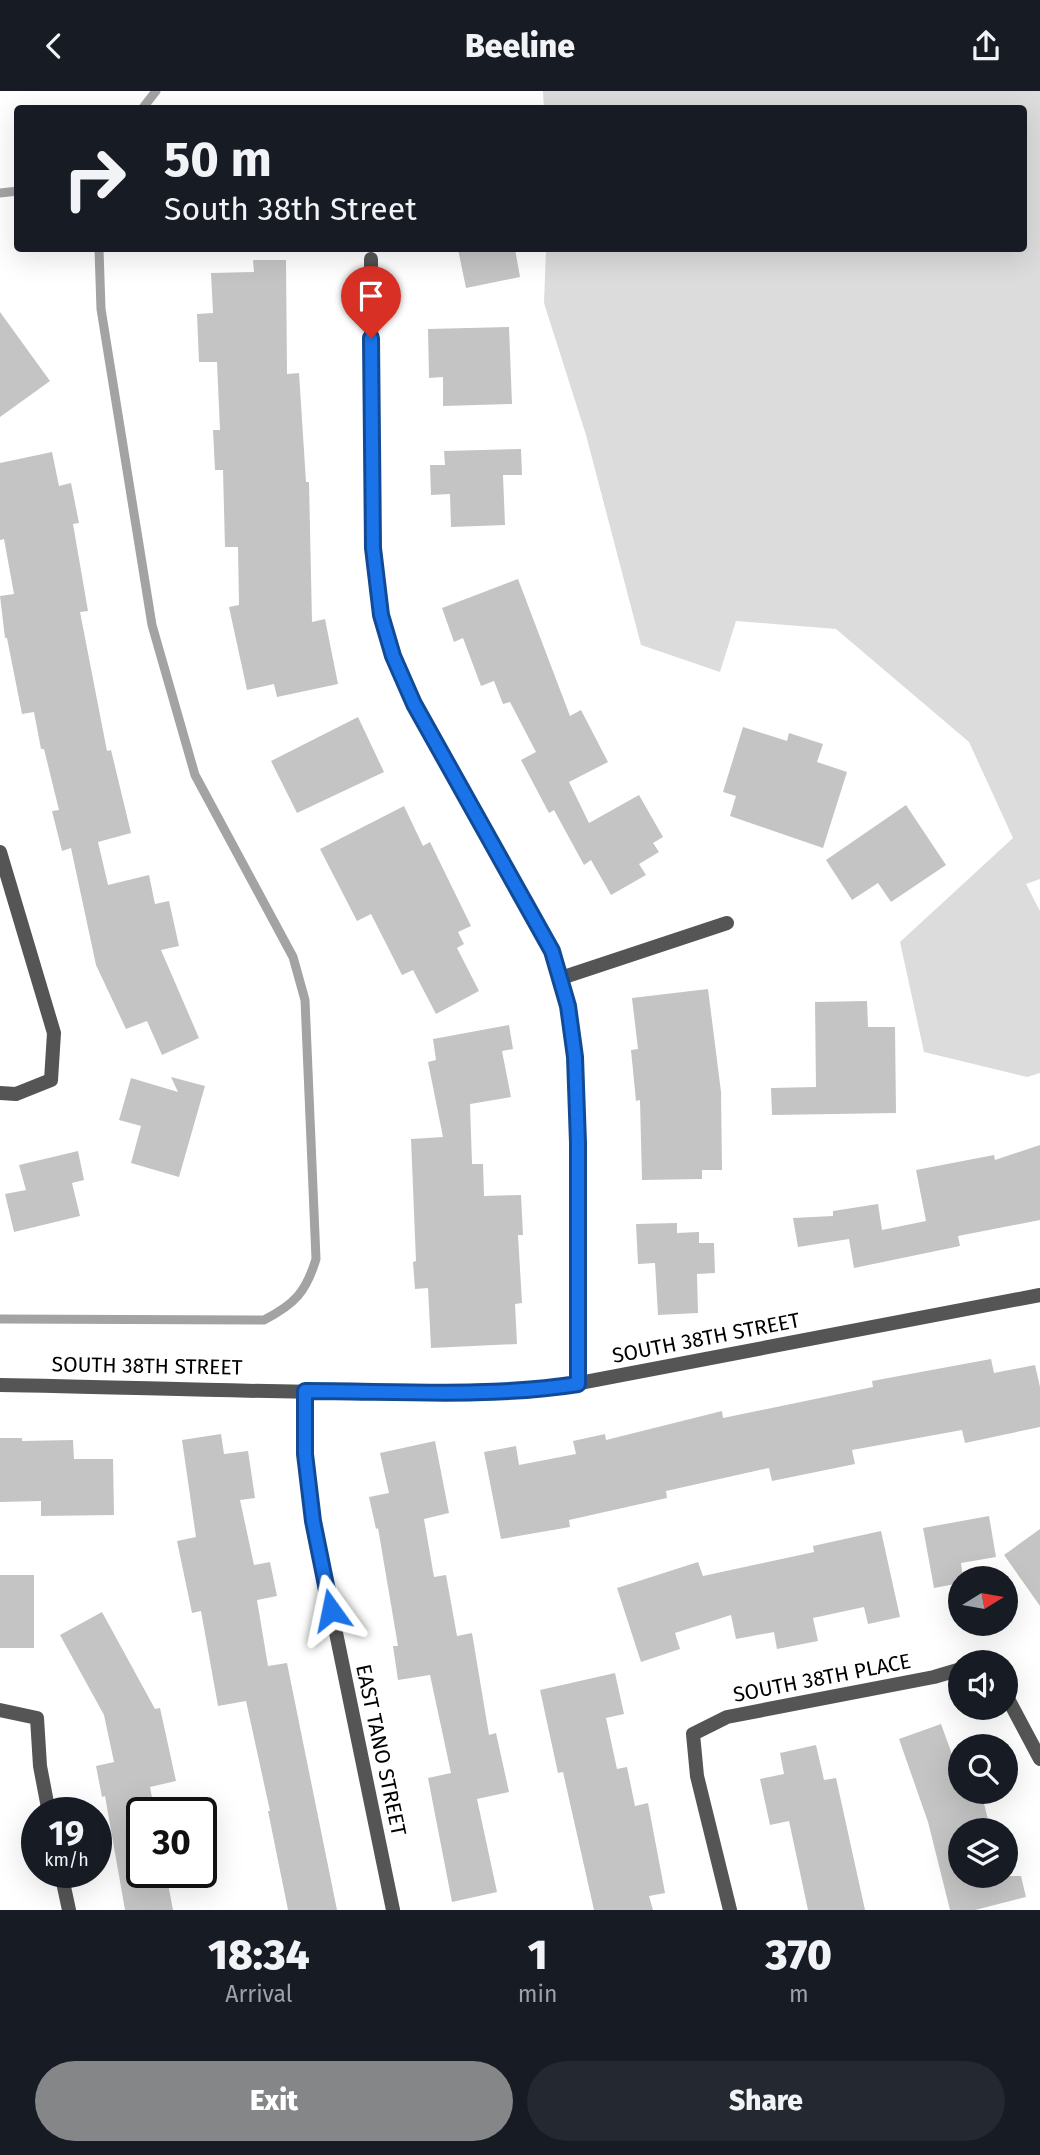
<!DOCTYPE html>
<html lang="en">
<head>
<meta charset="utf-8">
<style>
	body { margin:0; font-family:"Fira Sans",sans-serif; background:#242831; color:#f1f3f6; height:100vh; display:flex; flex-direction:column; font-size:26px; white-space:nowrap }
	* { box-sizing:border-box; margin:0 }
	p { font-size:23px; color:#9ea1a6 }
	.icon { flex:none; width:38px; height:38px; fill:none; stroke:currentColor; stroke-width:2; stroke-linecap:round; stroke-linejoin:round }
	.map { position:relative; height:1819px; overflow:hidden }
	.drawer { display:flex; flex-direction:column; background:#171b24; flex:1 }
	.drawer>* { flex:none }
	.guide { position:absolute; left:14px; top:14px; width:1013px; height:147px; border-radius:7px; box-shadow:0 7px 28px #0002; background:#171b24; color:#f1f3f6; overflow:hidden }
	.needle { width:46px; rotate:79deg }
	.fabs { position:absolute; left:948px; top:1475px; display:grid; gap:14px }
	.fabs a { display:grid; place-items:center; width:70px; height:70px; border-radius:50%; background:#171b24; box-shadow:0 7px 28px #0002; font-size:35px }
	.speed { position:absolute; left:21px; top:1706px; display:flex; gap:14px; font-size:35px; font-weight:700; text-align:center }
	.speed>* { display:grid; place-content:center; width:91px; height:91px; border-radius:50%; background:#171b24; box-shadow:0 7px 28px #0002; line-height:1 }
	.speed small { font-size:18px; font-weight:400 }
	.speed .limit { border:4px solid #111; border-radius:10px; background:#fff; color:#111 }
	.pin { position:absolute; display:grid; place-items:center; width:60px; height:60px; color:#fff; margin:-72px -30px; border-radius:50% 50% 50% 0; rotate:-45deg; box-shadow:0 0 7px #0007 }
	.pin .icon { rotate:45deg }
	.me { position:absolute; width:77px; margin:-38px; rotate:348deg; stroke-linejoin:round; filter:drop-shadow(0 0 5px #0008) }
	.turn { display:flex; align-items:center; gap:24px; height:147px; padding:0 35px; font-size:32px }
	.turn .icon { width:91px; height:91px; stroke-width:2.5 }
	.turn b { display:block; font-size:49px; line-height:60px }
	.eta { display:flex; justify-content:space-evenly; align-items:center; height:119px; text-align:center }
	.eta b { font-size:42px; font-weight:800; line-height:49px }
	.button { display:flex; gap:14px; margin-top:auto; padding:14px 35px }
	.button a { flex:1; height:80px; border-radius:42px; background:#858687; color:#fff; font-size:28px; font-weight:800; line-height:80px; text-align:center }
	.button a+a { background:#242831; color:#f1f3f6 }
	header { display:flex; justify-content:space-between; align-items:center; height:91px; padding:0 35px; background:#171b24; font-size:32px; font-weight:800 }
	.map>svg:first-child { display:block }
	.green { fill:#dcdcdc }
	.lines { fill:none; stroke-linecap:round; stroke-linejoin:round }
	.stream { stroke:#a3a3a3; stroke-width:9 }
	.building { fill:#c4c4c4 }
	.minor { stroke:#555; stroke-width:14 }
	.route-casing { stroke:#114b97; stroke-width:18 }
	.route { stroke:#1a73e8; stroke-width:12 }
	.labels { text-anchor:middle; stroke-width:5; stroke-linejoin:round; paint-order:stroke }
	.street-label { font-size:21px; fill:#000; stroke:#fff }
</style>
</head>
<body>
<header><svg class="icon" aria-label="back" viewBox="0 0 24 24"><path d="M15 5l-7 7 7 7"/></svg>Beeline<svg class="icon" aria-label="share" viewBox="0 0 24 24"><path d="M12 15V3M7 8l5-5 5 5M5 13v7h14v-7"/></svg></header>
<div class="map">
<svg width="1040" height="1819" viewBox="0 0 1040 1819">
	<rect width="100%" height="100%" fill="#fff"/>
	<!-- green -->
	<path class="green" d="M543,0H1040V788L1026,793L1040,820V982L1027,986L924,961L900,851L1013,747L969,651L836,538L736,530L720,581L641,554L586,344L544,212L546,158H1024V18H544Z"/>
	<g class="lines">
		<!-- stream -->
		<path class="stream" d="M142,18L156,0
			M0,102L18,100
			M0,1228L264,1229C295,1213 306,1201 316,1168L305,909L293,866L195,684L152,534L101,218L99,158"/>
	</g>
	<!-- building -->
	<path class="building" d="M458,158H515L520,186L466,197Z
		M253,169H286L287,283L299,282L306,391H309L312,531L325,528L338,593L277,606L274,593L247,599L229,516L239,514L238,456H225L223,379H215L213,339H220L217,271H199L197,223L213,222L211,182L254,181Z
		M0,221L50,290L0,326Z
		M509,236L512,313L443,315V286L429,287L428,238Z
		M521,358L522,384H503L505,434L451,436L450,403L431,404L430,374H445L444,360Z
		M52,361L59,395L71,392L79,432L73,433L88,520L80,521L107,660L111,659L131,742L98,751L108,794L149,784L155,813L169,810L179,855L161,859L199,947L162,964L147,930L126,938L96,874L71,757L62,760L52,720L59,719L44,658H41L34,621L22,623L7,547H5L0,505L14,503L4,448L0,449V372Z
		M518,488L570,625L581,619L608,671L569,691L589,732L639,704L663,746L653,752L659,761L639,773L646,784L611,804L591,769L584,774L554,719L549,722L521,669L536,661L510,611L503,613L494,590L481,595L463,547L454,551L442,517Z
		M358,626L384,681L297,722L271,670Z
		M743,636L787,650L789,642L823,653L817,671L847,681L823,757L730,725L736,705L723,701Z
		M906,714L946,774L891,811L878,792L852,809L826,769Z
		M404,715L423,755L430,751L471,835L458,841L464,853L457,857L479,900L436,923L413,879L402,884L371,823L357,830L320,758Z
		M708,898L721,1001L722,1079H702V1088L642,1089L640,1009L636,1010L631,959L638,958L632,907Z
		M867,910L868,936H895L896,1022L772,1024L771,997L816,996L815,911Z
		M509,934L513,958L502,960L511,1006L470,1013L472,1073H483L484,1105L521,1104L523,1144H518L522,1212L515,1213L517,1253L431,1257L428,1197L415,1198L413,1171L416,1170L411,1048L443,1046L428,971L436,969L433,948Z
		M171,986L205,995L179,1086L131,1072L141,1035L119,1029L131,987L178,1001Z
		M1040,1054V1129L958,1145L960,1155L854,1177L849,1148L798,1156L793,1127L833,1125V1120L878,1113L882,1139L926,1130L916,1079L994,1064L995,1069Z
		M78,1060L84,1089L72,1092L80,1125L14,1141L5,1103L26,1099L19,1074Z
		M677,1132V1142L699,1141V1152H714L715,1182L697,1183L698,1222L658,1224L655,1172L638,1173L636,1133Z
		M991,1268L994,1282L1035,1274L1040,1296V1336L965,1352L962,1339L852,1359L855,1373L772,1390L769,1377L666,1400L667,1407L569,1429L570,1436L501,1448L484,1361L516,1355L519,1374L576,1363L573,1350L605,1343L606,1349L722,1320L723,1327L873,1296L872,1290Z
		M221,1343L224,1363L248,1360L255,1407L240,1409L254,1474L270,1471L277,1505L257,1509L268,1575L287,1572L337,1819H288L268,1720H270L246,1610L218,1615L201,1520L192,1522L177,1450L196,1446L182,1349Z
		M0,1347H22V1350L73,1349L74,1368H113L114,1424L41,1425V1410L0,1411Z
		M435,1350L449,1422L424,1428L434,1486L446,1484L457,1545L472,1542L489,1644L496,1642L509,1701L477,1708L497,1801L452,1811L428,1687L451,1682L430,1584L398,1589L393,1555H398L378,1437L376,1438L369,1406L389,1402L380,1362Z
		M989,1425L996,1466L961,1472L963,1488H961V1492L934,1497L923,1437Z
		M1040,1438V1515L1004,1464Z
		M881,1440L900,1526L868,1533L864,1516L813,1527L818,1550L777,1558L774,1541L736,1548L731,1524L675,1542L680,1558L641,1571L617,1497L698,1471L703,1485L814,1461L813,1455Z
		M0,1484H34V1557H0Z
		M102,1521L155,1618L160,1617L176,1690L150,1696L155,1722H142V1782H166L173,1819H125L105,1705L102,1706L96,1675L114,1671L104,1624L60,1544Z
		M615,1582L624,1623L606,1627L617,1678L627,1676L635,1715L648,1712L665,1802L649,1805L653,1819H594L563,1681L558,1682L540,1599Z
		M941,1633L953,1666L961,1664V1701H981L991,1740H961V1785H1021L1026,1806L975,1819H950L928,1731L899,1648Z
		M816,1654L824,1689L836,1687L865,1819H808L789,1730L770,1734L760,1688L784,1683L780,1662Z"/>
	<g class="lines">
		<!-- minor -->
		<path class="minor" d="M371,168L372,457L381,524L393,565L414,613L552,860L568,915L575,966L578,1052V1293
			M0,761L54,942L51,989L16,1003L0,1002
			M561,887L727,832
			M0,1294C181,1297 362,1306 543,1299L1040,1204
			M305,1300V1363L313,1430L393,1819
			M1006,1604L1040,1668
			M0,1619L37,1627L40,1675L49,1722
			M61,1782L69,1819
			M730,1819L697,1685L693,1643L727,1626L934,1586L961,1578"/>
	</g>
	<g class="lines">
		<defs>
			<path id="route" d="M331,1519L313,1430L305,1363V1300C396,1300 488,1307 578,1293V1052L575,966L568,915L552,860L414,613L393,565L381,524L373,457L371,247"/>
		</defs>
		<!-- route casing -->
		<use href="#route" class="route-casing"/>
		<!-- route -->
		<use href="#route" class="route"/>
	</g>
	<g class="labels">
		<!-- street labels -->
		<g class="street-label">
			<text transform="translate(706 1247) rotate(-11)" y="7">SOUTH 38TH STREET</text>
			<text transform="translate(147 1275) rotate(1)" y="7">SOUTH 38TH STREET</text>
			<text transform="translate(822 1587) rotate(-11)" y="7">SOUTH 38TH PLACE</text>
			<text transform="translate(381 1659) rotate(78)" y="7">EAST TANO STREET</text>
		</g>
	</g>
</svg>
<div class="fabs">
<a><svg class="needle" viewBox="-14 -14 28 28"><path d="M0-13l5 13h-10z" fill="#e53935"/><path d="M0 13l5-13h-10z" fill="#9ea1a6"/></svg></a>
<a><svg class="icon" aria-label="sound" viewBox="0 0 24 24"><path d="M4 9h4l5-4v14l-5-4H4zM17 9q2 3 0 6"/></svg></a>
<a><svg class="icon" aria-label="search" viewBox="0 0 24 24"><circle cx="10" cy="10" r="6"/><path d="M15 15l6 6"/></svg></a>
<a><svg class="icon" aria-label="layers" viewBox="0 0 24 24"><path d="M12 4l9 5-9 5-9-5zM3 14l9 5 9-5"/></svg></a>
</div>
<div class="speed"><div>19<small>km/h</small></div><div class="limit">30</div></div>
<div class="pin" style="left:371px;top:247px;background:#d93025"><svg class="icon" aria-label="arrive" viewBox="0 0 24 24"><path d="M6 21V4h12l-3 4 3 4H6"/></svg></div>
<svg class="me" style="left:331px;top:1519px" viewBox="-20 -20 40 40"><path d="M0-17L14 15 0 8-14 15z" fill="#1a73e8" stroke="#fff" stroke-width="4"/></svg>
<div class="guide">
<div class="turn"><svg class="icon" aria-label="right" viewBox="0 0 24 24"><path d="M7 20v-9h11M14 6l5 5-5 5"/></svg><div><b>50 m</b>South 38th Street</div></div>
</div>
</div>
<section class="drawer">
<div class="eta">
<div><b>18:34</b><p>Arrival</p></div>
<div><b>1</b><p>min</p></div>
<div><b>370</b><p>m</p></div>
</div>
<div class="button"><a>Exit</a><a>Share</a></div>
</section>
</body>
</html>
